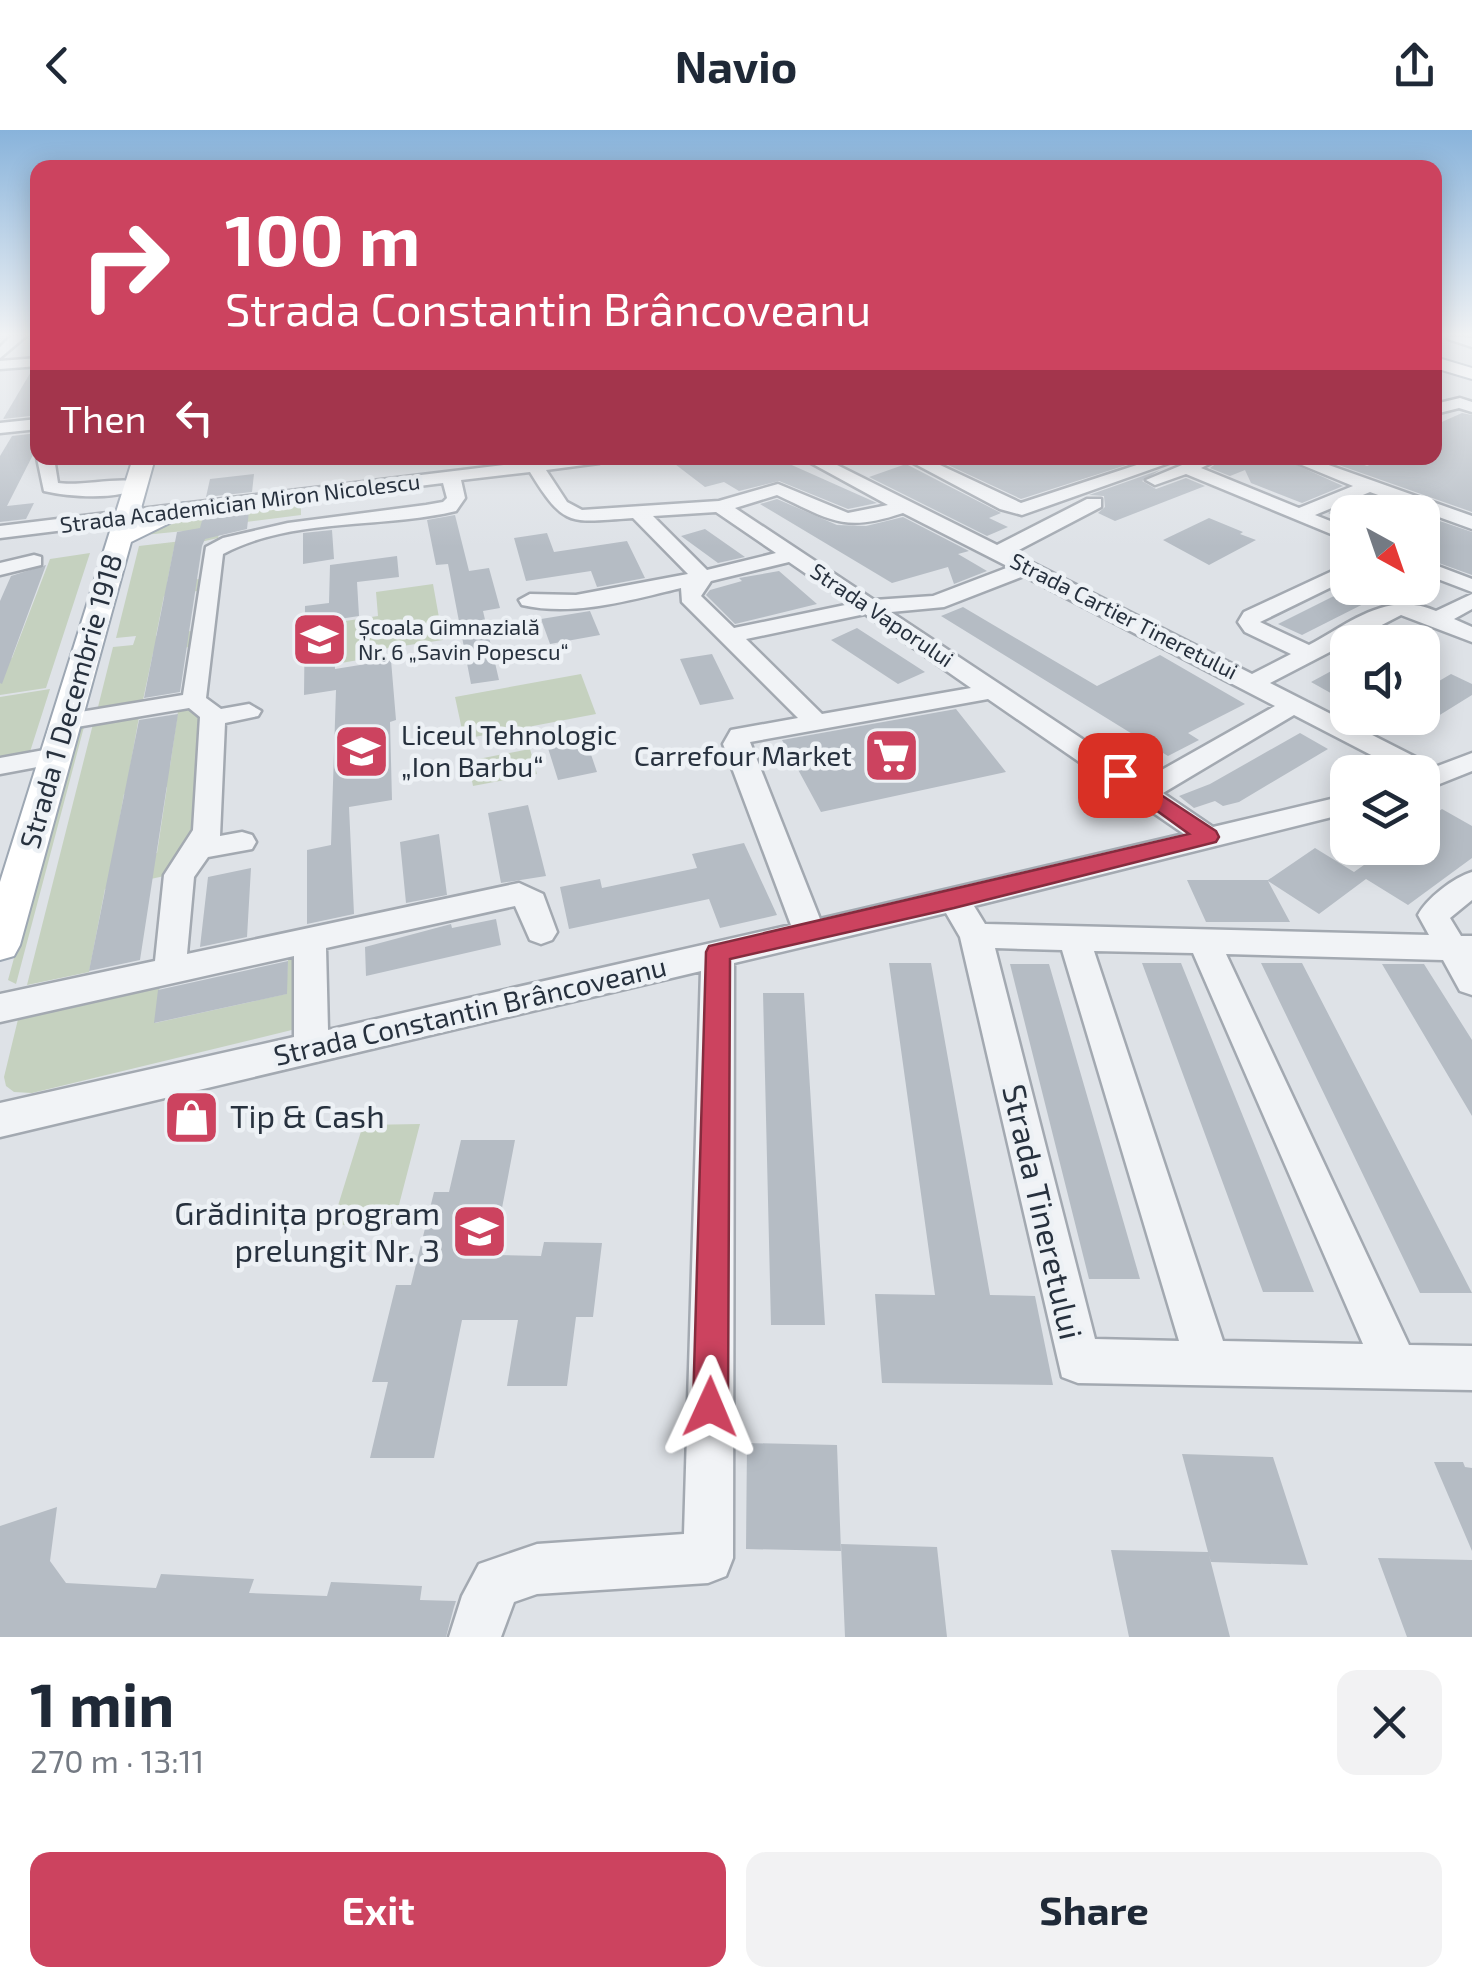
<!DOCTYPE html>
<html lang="en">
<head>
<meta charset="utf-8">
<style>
	body { margin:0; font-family:"Exo 2",sans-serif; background:#f2f2f3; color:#1f2937; height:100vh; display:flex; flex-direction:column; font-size:38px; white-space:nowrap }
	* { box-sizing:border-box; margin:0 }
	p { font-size:32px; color:#747a83 }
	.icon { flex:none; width:55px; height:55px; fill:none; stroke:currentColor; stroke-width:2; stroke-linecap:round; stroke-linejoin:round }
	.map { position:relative; height:1507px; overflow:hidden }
	.drawer { display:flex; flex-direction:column; background:#fff; flex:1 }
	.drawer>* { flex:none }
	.banner { position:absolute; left:30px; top:30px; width:1412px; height:305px; border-radius:20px; box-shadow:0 5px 25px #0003; background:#cc435f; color:#fff; overflow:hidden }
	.needle { width:65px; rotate:140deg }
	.controls { position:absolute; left:1330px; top:365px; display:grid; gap:20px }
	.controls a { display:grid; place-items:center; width:110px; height:110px; border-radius:20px; background:#fff; box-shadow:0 5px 25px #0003; font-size:50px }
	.pin { position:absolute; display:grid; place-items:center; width:85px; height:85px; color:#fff; margin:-42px; border-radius:20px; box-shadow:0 5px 15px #0006 }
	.me { position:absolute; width:110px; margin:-55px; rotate:1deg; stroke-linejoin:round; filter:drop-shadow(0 0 8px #0008) }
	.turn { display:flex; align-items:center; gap:35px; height:210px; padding:0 30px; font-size:45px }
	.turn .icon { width:130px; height:130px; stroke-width:2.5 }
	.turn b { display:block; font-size:70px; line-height:85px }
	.then { display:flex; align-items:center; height:95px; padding:0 30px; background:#0003; gap:20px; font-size:38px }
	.round { display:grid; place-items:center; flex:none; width:105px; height:105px; border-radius:20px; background:#f2f2f3 }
	.summary { display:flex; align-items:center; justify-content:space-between; height:170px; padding:0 30px }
	h1 { font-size:60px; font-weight:700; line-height:75px }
	.action { display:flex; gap:20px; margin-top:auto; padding:20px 30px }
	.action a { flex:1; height:115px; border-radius:20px; background:#cc435f; color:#fff; font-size:40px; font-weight:700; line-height:115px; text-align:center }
	.action a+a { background:#f2f2f3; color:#1f2937 }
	header { display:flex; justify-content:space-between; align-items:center; height:130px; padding:0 30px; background:#fff; font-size:45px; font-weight:700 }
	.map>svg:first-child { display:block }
	.green { fill:#c5d1bf; fill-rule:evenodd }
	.building { fill:#b5bcc4 }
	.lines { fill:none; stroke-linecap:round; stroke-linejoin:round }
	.minor-casing { stroke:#a3a9b1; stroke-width:5 }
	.major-casing { stroke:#9da7b3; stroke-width:4 }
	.minor { fill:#f1f3f6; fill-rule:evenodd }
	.major { fill:#fff; fill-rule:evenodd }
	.route { fill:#cc435f; stroke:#852c3e; stroke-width:2.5 }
	.labels { text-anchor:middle; stroke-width:9; stroke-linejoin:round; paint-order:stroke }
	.far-street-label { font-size:22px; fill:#27313e; stroke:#edf1f5 }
	.far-poi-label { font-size:22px; fill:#27313e; stroke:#edf1f5; text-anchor:start }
	.street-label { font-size:28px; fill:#27313e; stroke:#edf1f5 }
	.poi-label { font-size:28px; fill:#27313e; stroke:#edf1f5; text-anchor:start }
	.near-poi-label { font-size:32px; fill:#27313e; stroke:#edf1f5; text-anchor:start }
	.near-street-label { font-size:32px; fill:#27313e; stroke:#edf1f5 }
</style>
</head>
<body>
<header><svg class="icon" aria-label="back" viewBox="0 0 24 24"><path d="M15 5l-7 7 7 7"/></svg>Navio<svg class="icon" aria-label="share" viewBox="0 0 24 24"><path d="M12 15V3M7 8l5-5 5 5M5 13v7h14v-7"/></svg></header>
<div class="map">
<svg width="1472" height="1507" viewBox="0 0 1472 1507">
	<rect width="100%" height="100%" fill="#dee2e7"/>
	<!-- green -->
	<path class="green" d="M301,375V385L221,395L218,408L174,418L167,453L199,449L197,461L164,466L156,506L191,501L189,517L153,523L143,570L98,577L113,517L133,515L136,506L116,508L139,416L182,411L184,401L144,405L175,391Z
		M90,423L46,558L0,565V530L12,528L50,429Z
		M433,454L443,510L382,519V526L341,533L339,492L378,486L376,462Z
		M581,544L596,584L464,609L455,567Z
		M50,559L29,625L0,630V567Z
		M192,580L202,584L194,707L169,745L105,759L89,842L27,855L93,594L139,587L129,643L170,636L178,581ZM167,657L157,723L112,732L124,664Z
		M85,593L16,854L8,850L77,597Z
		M530,619L537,644L473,656L468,631Z
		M304,825V897L32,963L14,962L6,956L4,947L21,877L161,846L155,893L286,864L288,828Z
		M420,994L394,1094L332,1095L363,995Z"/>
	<!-- building -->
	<path class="building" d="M32,240H38V273L30,286L3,289Z
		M1462,283L1472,285V382L1319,328H1345L1367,336L1387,328H1435V295Z
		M38,303V315L7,376L34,373L26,389L0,392V326L12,306Z
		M667,328H776L877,373L848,379L779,351L739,361L724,352L705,357Z
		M933,328H1019L1032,334L1050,328H1148L1021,369Z
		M1224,328H1281L1343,356L1302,373L1251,353L1245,340L1230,346L1210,338Z
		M906,334L1001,383L989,388L1008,397L987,406L869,347Z
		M1160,340L1142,351L1156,359L1186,348L1205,356L1115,391L1098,383L1105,377L1104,366L1089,365Z
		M254,344L252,362L206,367L210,349Z
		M1370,366L1416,382H1348V391L1328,383Z
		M777,369L837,395L866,396L903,387L969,421L958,424L987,441L954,454L948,437L892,453L760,374Z
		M249,381L247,399L205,409L202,416L180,562L144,568L177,402L200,398L203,387Z
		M455,385L469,441L489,438L500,478L483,481L499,550L471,554L448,434L436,435L427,390Z
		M1422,385L1472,402V445L1422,427Z
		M1209,388L1243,402L1240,404L1256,410L1209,435L1163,410Z
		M705,399L745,427L718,433L681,406Z
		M332,400L334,429L303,434V403Z
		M547,403L554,422L627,411L645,448L597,457L591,441L526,451L514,408Z
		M397,426L399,447L357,452L359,486L333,490L335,539L391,530L396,590L390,592L392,670L349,677L354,784L307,794V720L331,715L336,560L304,565L305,476L329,473L330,435Z
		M46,435L2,554L0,553V471L11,446Z
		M779,441L817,474L735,494L706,465L710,460L742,451L739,448Z
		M1350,458H1395L1302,505L1278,494Z
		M963,477L1097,556L1160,525L1245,574L1188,603L1199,610L1168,626L941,486Z
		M590,481L600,505L550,514L541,489Z
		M857,498L925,542L898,554L831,510Z
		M712,524L734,569L700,575L680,529Z
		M1348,532V559L1336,566L1311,552Z
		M1451,544L1472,554V565L1422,596V561Z
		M956,579L1006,642L821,682L782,610Z
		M178,584L140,830L89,841L139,590Z
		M1300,603L1328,619L1239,672L1223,676L1215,671L1194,678L1179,666L1210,654Z
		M585,607L597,642L558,650L547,615Z
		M528,675L546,746L501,753L488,683Z
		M1442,679L1472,696V728L1408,775L1366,749L1319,784L1268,751L1290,792H1206L1187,750H1268L1315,718L1354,742L1388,718H1422V693Z
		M439,704L447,765L406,773L400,712Z
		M744,713L777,785L720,798L709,769L569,799L560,757L600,749L602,758L697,738L692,724Z
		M251,738L247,807L200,817L208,747Z
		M496,789L501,815L366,846L365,817L451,794L452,798Z
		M288,831L287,864L154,893L158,860Z
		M889,833H931L990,1165L1035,1166L1053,1255L882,1253L875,1164L935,1165Z
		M1142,833H1181L1314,1162H1263Z
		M1261,833H1302L1472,1163H1420Z
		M1010,834H1049L1140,1149H1089Z
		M1382,834H1424L1472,910V986Z
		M763,863H804L825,1195H771Z
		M461,1010H515L493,1125L541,1126L544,1112L602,1113L593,1187H576L567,1256H507L518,1190H462L434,1328H370L388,1252H372L396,1155H411L434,1062H449Z
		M747,1313L837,1315L841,1421L746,1419Z
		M1182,1324L1273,1327L1308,1435L1211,1432L1209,1425L1230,1507H1129L1111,1420L1208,1422Z
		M1434,1332H1463L1465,1337L1472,1338V1421Z
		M57,1377L50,1431L66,1453L156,1458L161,1444L254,1449L249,1463L327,1466L331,1452L422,1456L420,1470L456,1471L454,1477L446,1507H0V1396Z
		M841,1414L937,1417L947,1507H845Z
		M1378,1428L1472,1430V1507H1407Z"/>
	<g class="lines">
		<defs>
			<path id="minor" d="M11,206H26L0,228V217Z
				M1447,206L1472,208V217L1448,209Z
				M38,228V236L0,239V231Z
				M1460,268L1472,272V282L1459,278L1435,284V274Z
				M38,289V299L0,303V293Z
				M37,328H54L58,353C82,357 129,344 144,355C122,371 70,367 44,361Z
				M561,328H608L599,333L546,340L567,372L582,380L719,371L778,354L848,383L888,375L802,328H823L997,415L1087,369H1101V377L1013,423L1252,544L1291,524L1245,502L1238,492L1244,482L1341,437L1348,435V449L1260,492L1309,515C1352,492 1387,460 1436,481L1472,464V479L1454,489L1472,497V512L1401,485L1270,553L1435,637L1472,623V641L1422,661V642H1404L1294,585L1163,663L1213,697L1348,665V683L974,776L985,794L1429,805L1418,785C1427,768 1453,748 1472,742V770L1450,788L1461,806H1472V865L1460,861L1443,830L1226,824L1409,1215L1472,1216V1260L1078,1253L1062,1247L960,807L946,783L734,833L733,1428L726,1446L708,1453L537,1464L514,1472L501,1507H449L462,1466L479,1434L537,1414L684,1404L701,841L0,1007V973L294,907V826L0,892V864L155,831L164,745L193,700L200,587L189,578L65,599L56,596L52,591L56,586L183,565L206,417L223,408L288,393L426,375L443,372L447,368L443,353L0,408V396ZM530,342C565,399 570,392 633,388L688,444L576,465L530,464L519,470L522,475C574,487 631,470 681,458L682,472L798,588L731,600L723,614L791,795L328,900L326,818L515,776L530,810L541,814L552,810L557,802L543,764L519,753L187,824L194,747L208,727L252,719L256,712L252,705L242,702L220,706L225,593L258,586L261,581L249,574L221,579L206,568L223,424C292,387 381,399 456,381L465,368L461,350ZM777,365C831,390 843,403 903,383L1009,437L933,466L874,470L735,378ZM716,382L776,423L707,440L653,386ZM789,432L850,474L734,498L701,466L711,451ZM1024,446L1275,576L1144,650L891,482L944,477ZM865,484L971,558L822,584L746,509ZM988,569L1184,704L820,789L750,612ZM995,818L1062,820L1179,1211L1095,1209ZM1094,821L1193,823L1363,1214L1223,1211Z
				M904,328H925L1021,373L1158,328H1183L1022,385L1000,379Z
				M1199,328H1221L1201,338L1299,378L1353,356L1285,328H1309L1472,386V399L1370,362L1315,385L1348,398V411L1186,344L1155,355L1146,350Z
				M34,425L41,427V435L0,445V433Z
				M1422,430L1472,449V462L1422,443Z
				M55,618L68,626L64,632L0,644V628Z"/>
			<path id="major" d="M1435,227L1472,238V249L1435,238Z
				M133,328H155L138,389L184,373L196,380L131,412L20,815L14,826L0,830V752Z"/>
		</defs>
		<!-- minor casing -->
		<use href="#minor" class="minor-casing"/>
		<!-- major casing -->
		<use href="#major" class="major-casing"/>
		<!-- minor -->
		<use href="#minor" class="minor"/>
		<!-- major -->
		<use href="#major" class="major"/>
	</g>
	<!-- sky -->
	<linearGradient id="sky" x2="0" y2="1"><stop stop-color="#88b3db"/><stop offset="0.49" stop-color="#f0f2f4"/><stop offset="1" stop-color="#f0f2f4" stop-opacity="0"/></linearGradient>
	<rect width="1472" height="417" fill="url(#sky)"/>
	<!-- route -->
	<path class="route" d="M1120,638L1216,701L1219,707L1216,712L954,778L730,829L728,1277L723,1289L710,1294L698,1289L693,1277L706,822L709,816L1189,704L1113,649V640Z"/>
	<!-- icons -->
	<defs>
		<symbol id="school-square" viewBox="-11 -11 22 22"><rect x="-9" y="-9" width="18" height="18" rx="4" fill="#cc435f" stroke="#edf1f5"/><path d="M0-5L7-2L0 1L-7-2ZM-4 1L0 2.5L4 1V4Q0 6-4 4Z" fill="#fff"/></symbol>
		<symbol id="supermarket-square" viewBox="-11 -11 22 22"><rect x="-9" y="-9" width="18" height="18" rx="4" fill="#cc435f" stroke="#edf1f5"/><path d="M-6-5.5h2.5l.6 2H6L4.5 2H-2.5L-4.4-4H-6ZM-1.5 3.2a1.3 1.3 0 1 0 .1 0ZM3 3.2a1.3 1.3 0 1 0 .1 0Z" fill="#fff"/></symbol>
		<symbol id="shop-square" viewBox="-11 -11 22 22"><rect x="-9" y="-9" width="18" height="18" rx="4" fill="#cc435f" stroke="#edf1f5"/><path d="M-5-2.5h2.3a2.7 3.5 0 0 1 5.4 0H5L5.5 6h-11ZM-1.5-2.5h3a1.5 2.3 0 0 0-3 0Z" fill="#fff"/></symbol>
	</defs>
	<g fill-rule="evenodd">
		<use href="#school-square" x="288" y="478" width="63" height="63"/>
		<use href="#school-square" x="330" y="590" width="63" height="63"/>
		<use href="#supermarket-square" x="860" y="594" width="63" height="63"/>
		<use href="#shop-square" x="160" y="956" width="63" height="63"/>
		<use href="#school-square" x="448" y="1070" width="63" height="63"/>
	</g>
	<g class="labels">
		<!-- far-street labels -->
		<g class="far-street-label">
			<text transform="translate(240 373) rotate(-7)" y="8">Strada Academician Miron Nicolescu</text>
			<text transform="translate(882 485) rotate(34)" y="8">Strada Vaporului</text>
			<text transform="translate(1124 486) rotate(27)" y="8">Strada Cartier Tineretului</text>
		</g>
		<!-- far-poi labels -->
		<g class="far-poi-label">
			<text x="358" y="505">Școala Gimnazială<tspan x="358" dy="25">Nr. 6 „Savin Popescu“</tspan></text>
		</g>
		<!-- street labels -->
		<g class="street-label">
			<text transform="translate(71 571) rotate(-74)" y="10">Strada 1 Decembrie 1918</text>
			<text transform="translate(470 881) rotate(-13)" y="10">Strada Constantin Brâncoveanu</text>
		</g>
		<!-- poi labels -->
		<g class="poi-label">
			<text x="401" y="615">Liceul Tehnologic<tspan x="401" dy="32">„Ion Barbu“</tspan></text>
			<text x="852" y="636" text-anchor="end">Carrefour Market</text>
		</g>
		<!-- near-poi labels -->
		<g class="near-poi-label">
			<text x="230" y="998">Tip &amp; Cash</text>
			<text x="440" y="1095" text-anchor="end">Grădinița program<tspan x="440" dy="37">prelungit Nr. 3</tspan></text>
		</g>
		<!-- near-street labels -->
		<g class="near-street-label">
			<text transform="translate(1042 1082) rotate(77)" y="11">Strada Tineretului</text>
		</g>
	</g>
</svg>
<div class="controls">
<a><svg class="needle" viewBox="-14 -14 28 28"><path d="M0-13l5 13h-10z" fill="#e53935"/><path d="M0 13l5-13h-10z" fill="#747a83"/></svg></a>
<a><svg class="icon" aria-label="sound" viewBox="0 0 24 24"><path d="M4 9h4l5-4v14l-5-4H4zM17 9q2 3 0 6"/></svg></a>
<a><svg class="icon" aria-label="layers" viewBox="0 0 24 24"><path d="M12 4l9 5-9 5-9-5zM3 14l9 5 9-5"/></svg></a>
</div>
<div class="pin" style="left:1120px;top:645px;background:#d93025"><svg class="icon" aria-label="arrive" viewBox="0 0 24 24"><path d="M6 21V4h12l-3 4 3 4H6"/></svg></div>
<svg class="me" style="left:710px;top:1277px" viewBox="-20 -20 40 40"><path d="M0-17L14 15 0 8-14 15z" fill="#cc435f" stroke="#fff" stroke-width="4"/></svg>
<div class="banner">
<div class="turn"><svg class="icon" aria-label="right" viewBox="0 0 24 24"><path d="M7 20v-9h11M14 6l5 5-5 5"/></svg><div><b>100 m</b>Strada Constantin Brâncoveanu</div></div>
<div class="then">Then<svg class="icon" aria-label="left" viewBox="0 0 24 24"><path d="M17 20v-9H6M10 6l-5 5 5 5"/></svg></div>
</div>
</div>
<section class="drawer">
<div class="summary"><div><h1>1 min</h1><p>270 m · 13:11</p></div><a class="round"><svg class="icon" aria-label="close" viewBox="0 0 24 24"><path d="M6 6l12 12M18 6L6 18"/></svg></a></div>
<div class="action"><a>Exit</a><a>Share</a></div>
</section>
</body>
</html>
